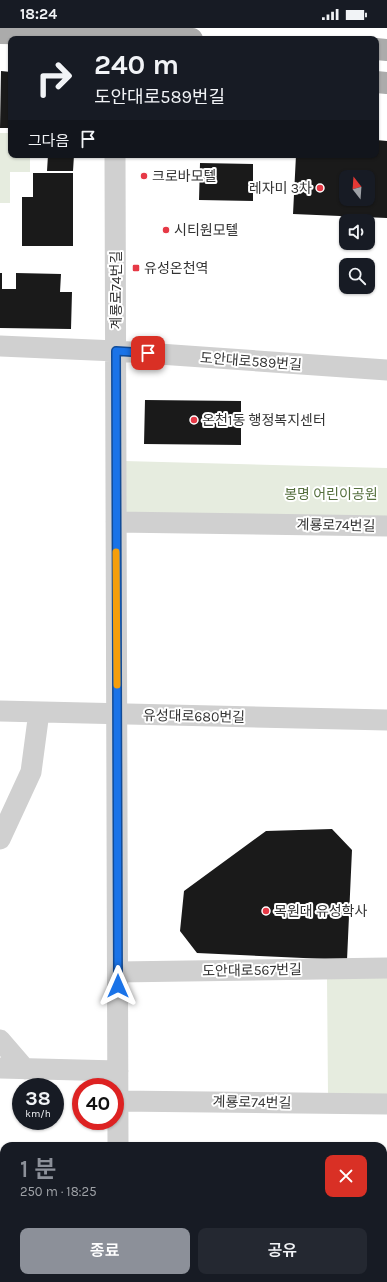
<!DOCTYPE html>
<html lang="ko">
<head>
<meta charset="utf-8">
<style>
	body { margin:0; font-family:Karla,"Noto Sans KR",sans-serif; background:#242831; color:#f1f3f6; height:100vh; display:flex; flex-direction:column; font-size:15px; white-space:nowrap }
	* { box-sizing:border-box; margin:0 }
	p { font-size:13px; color:#9ea1a6 }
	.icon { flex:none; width:22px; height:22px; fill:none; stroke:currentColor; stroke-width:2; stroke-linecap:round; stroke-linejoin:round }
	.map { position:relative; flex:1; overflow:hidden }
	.sheet { position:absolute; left:0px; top:1114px; width:387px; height:140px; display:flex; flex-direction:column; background:#171b24; border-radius:12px 12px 0 0; box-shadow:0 1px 3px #0004 }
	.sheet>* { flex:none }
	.top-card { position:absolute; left:8px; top:8px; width:371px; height:122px; border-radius:8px; box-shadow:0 1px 3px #0004; background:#171b24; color:#f1f3f6; overflow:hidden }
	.needle { width:26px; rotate:343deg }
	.tools { position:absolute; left:339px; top:142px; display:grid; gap:8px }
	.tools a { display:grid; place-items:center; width:36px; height:36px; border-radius:8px; background:#171b24; box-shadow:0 1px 3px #0004; font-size:20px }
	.speed { position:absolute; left:12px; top:1050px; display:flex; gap:8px; font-size:20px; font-weight:700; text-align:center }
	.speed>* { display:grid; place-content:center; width:52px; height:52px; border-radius:50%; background:#171b24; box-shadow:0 1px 3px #0004; line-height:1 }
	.speed small { font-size:10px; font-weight:400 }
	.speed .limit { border:6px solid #d22; background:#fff; color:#111 }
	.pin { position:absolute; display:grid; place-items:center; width:34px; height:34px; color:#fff; margin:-17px; border-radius:8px; box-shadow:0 2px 6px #0006 }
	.me { position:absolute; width:44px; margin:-22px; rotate:0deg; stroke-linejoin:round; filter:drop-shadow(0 0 3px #0008) }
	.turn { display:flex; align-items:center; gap:14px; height:84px; padding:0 20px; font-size:18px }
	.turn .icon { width:52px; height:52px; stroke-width:2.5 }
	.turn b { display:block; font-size:28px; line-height:34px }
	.then { display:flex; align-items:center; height:38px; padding:0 20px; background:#0003; gap:8px; font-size:15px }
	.round { display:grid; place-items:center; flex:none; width:42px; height:42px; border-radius:8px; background:#242831 }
	.overview { display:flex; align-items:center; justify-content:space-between; height:68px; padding:0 20px }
	h1 { font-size:24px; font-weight:600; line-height:30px; color:#8c9099 }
	.primary-button { display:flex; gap:8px; margin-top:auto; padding:8px 20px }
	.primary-button a { flex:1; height:46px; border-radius:8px; background:#8c9099; color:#fff; font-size:16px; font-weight:600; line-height:46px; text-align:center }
	.primary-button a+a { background:#242831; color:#f1f3f6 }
	.status { display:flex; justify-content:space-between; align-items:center; height:28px; padding:0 20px; background:#171b24; direction:ltr }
	.status svg { height:11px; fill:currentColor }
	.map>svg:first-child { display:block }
	.green { fill:#e6ecdf }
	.building { fill:#1a1a1a; fill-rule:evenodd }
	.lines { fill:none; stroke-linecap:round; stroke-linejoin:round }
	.minor { stroke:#d0d0d0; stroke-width:21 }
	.major { stroke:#ababab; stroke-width:22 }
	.route-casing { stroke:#114b97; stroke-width:10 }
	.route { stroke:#1a73e8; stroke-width:7 }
	.slow { stroke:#f59e0b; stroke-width:7 }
	.poi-dot { fill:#e63946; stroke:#fff; stroke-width:1.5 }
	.labels { text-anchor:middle; stroke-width:4; stroke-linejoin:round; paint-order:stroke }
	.poi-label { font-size:14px; fill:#333; stroke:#fff; text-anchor:start }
	.street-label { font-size:14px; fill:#333; stroke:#fff }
	.park-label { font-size:14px; fill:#56703f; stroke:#fff }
</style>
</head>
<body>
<div class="status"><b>18:24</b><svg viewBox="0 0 49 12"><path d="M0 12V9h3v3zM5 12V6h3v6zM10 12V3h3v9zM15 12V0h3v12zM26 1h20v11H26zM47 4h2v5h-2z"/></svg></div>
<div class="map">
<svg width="387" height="1254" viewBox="0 0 387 1254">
	<rect width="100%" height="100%" fill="#fff"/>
	<!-- green -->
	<path class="green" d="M0,105H11V127H30V144H10V175H0Z
		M124,433L387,440V494L123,487Z
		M327,950H387V1066L328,1067Z"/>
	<!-- building -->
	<path class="building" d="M1,43L11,44L10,100H0Z
		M376,112L387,113V190L293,186L296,127H376ZM346,149H368V171H346Z
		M48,127H74L73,143H47Z
		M200,135L253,136V173L199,172Z
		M33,145H73V218H22V169H33Z
		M0,245H2V261H16V245L61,246L60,264H72L71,301L0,300Z
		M145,372L241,373V417L144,416Z
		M332,801L352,822L347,932L197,925L180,903L184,863L266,803Z"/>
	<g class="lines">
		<!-- minor -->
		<path class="minor" d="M115,127L118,1118
			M0,318L116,323L387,342
			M116,494L387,498
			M0,683L387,692
			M0,811L31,744L39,684
			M118,944L387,940
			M0,1012L25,1041
			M0,1040L118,1043
			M118,1073L387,1076
			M383,1207L387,1206
			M197,1250L201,1254
			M45,1254L72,1250"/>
		<!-- major -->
		<path class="major" d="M0,5L115,7L192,11
			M376,21L387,22
			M376,54L387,55"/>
	</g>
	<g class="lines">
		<defs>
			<path id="route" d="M118,958L116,323L148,325"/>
		</defs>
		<!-- route casing -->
		<use href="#route" class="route-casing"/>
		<!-- route -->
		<use href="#route" class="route"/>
		<!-- slow -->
		<path class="slow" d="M116,524L117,657"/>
	</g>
	<!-- markers -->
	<g class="poi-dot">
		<circle cx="144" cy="148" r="4"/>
		<circle cx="320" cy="160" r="4"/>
		<circle cx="166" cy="202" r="4"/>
		<rect x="132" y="236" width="8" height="8" rx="2"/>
		<circle cx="194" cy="392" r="4"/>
		<circle cx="266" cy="883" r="4"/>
	</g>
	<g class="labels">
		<!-- poi labels -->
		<g class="poi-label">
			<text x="152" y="153">크로바모텔</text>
			<text x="312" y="165" text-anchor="end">레자미 3차</text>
			<text x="174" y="207">시티원모텔</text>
			<text x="144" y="245">유성온천역</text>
			<text x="202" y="397">온천1동 행정복지센터</text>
			<text x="274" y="888">목원대 유성학사</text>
		</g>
		<!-- street labels -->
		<g class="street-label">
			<text transform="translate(116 262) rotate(-90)" y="5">계룡로74번길</text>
			<text transform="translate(251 333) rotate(4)" y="5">도안대로589번길</text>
			<text transform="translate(336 497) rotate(1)" y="5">계룡로74번길</text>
			<text transform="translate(194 688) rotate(1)" y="5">유성대로680번길</text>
			<text transform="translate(252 942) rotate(-1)" y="5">도안대로567번길</text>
			<text transform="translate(252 1074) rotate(1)" y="5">계룡로74번길</text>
		</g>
		<!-- park labels -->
		<g class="park-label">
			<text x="331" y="471">봉명 어린이공원</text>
		</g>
	</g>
</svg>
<div class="tools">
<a><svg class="needle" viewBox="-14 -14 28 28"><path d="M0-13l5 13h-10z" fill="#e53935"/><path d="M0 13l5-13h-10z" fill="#9ea1a6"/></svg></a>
<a><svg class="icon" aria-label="sound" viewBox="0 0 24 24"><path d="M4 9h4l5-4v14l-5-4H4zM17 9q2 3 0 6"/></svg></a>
<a><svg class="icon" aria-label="search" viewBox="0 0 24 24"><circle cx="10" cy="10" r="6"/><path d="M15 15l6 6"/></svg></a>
</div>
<div class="speed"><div>38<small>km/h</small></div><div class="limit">40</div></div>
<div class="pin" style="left:148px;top:325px;background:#d93025"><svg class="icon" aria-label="arrive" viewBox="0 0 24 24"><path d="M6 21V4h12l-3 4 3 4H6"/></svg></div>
<svg class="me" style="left:118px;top:958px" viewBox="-20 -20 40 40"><path d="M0-17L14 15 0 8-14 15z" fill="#1a73e8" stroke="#fff" stroke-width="4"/></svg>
<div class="top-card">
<div class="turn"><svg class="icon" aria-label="right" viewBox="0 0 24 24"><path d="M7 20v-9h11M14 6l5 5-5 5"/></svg><div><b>240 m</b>도안대로589번길</div></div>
<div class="then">그다음<svg class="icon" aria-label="arrive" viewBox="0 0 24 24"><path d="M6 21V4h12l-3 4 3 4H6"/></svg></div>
</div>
<section class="sheet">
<div class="overview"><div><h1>1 분</h1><p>250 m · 18:25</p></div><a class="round" style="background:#d93025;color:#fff"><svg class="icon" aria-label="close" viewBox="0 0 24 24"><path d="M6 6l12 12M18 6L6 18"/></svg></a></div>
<div class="primary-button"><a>종료</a><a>공유</a></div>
</section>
</div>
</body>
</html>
